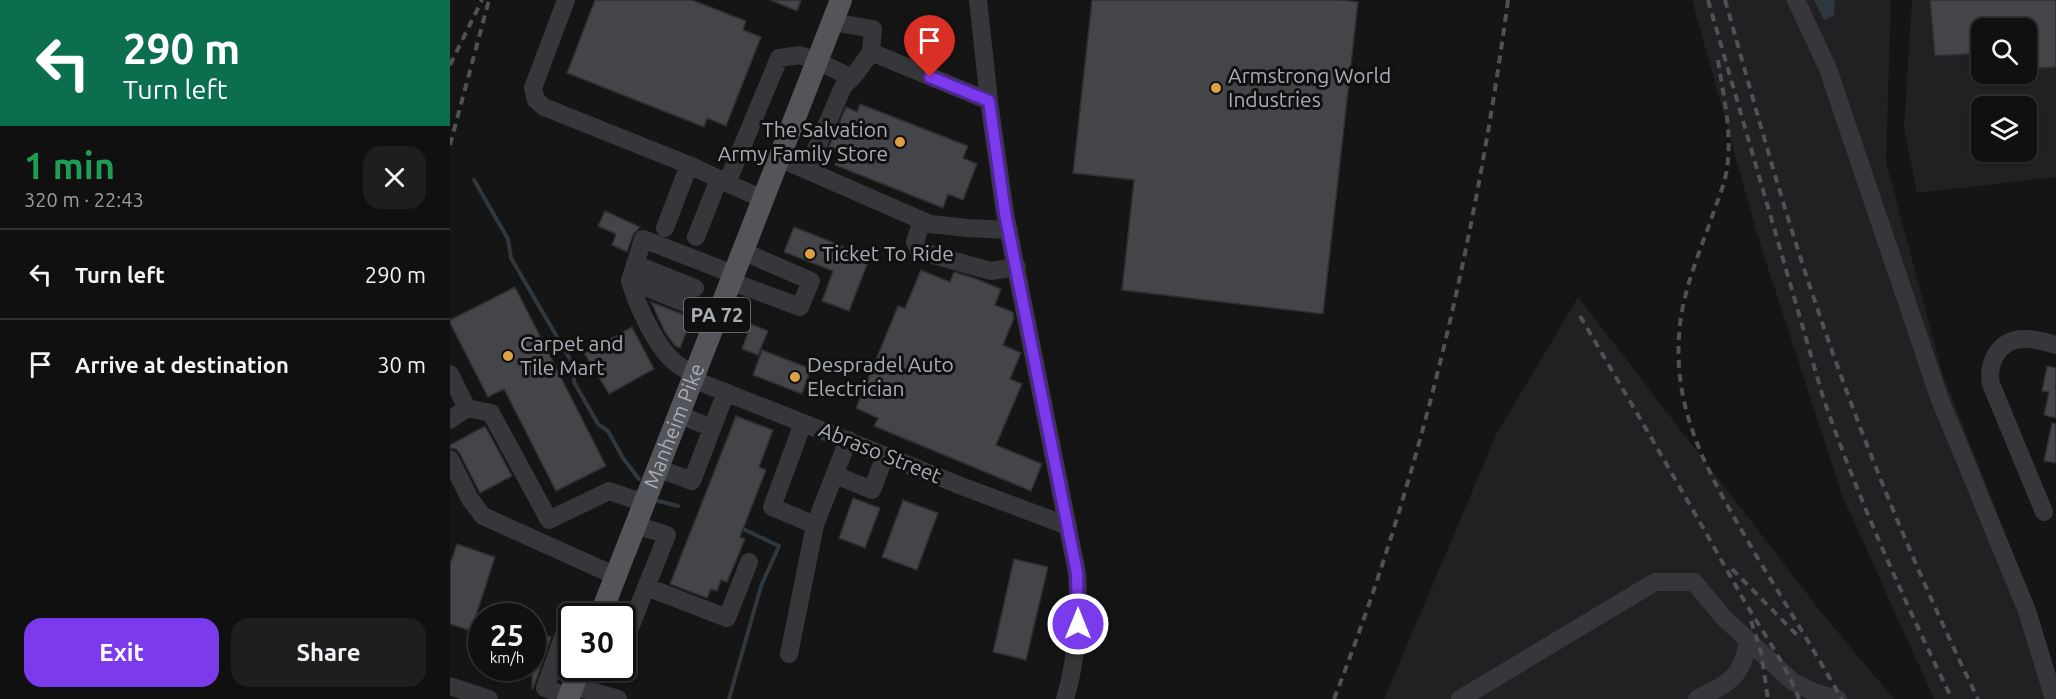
<!DOCTYPE html>
<html lang="en">
<head>
<meta charset="utf-8">
<style>
	body { margin:0; font-family:Ubuntu,sans-serif; background:#1e1e1e; color:#f1f3f6; height:100vh; display:flex; flex-direction:column; font-size:22px; white-space:nowrap }
	* { box-sizing:border-box; margin:0 }
	p { font-size:20px; color:#9c9d9f }
	.icon { flex:none; width:33px; height:33px; fill:none; stroke:currentColor; stroke-width:2; stroke-linecap:round; stroke-linejoin:round }
	.map { position:relative; flex:1; overflow:hidden }
	.drawer { display:flex; flex-direction:column; background:#101010; width:450px }
	.drawer>* { flex:none }
	.top-card { background:#0b6e4f; color:#fff; overflow:hidden }
	.fabs { position:absolute; left:1521px; top:18px; display:grid; gap:12px }
	.fabs a { display:grid; place-items:center; width:66px; height:66px; border-radius:12px; background:#101010; box-shadow:0 2px 4px #0004,0 0 0 2px #303030; font-size:30px }
	.speed { position:absolute; left:18px; top:603px; display:flex; gap:12px; font-size:30px; font-weight:700; text-align:center }
	.speed>* { display:grid; place-content:center; width:78px; height:78px; border-radius:50%; background:#101010; box-shadow:0 2px 4px #0004,0 0 0 2px #303030; line-height:1 }
	.speed small { font-size:15px; font-weight:400 }
	.speed .limit { border:3px solid #111; border-radius:9px; background:#fff; color:#111 }
	.pin { position:absolute; display:grid; place-items:center; width:51px; height:51px; color:#fff; margin:-62px -26px; border-radius:50% 50% 50% 0; rotate:-45deg; box-shadow:0 0 6px #0007 }
	.pin .icon { rotate:45deg }
	.me { position:absolute; width:66px; margin:-33px; rotate:0deg; stroke-linejoin:round; filter:drop-shadow(0 0 4px #0008) }
	.turn { display:flex; align-items:center; gap:21px; height:126px; padding:0 24px; font-size:27px }
	.turn .icon { width:78px; height:78px; stroke-width:2.5 }
	.turn b { display:block; font-size:42px; line-height:51px }
	.round { display:grid; place-items:center; flex:none; width:63px; height:63px; border-radius:18px; background:#1e1e1e }
	.summary { display:flex; align-items:center; justify-content:space-between; height:102px; padding:0 24px }
	h1 { font-size:36px; font-weight:700; line-height:45px; color:#1e9e55 }
	.button { display:flex; gap:12px; margin-top:auto; padding:12px 24px }
	.button a { flex:1; height:69px; border-radius:18px; background:#7c3aed; color:#fff; font-size:24px; font-weight:700; line-height:69px; text-align:center }
	.button a+a { background:#1e1e1e; color:#f1f3f6 }
	ul { padding:0; list-style:none }
	li { display:flex; align-items:center; gap:18px; height:90px; padding:0 24px; border-top:2px solid #303030 }
	li div { flex:1 }
	li b { display:block; font-size:22px }
	li em { font-style:normal }
	main { display:flex; flex:1; min-height:0 }
	.map>svg:first-child { display:block }
	.built { fill:#212123; fill-rule:evenodd }
	.water { fill:#2f383e }
	.lines { fill:none; stroke-linecap:round; stroke-linejoin:round }
	.stream { stroke:#2f383e; stroke-width:4 }
	.building { fill:#444549; stroke:#2f2f32; stroke-width:1.5 }
	.minor { stroke:#36373b; stroke-width:18 }
	.major { stroke:#53555a; stroke-width:22 }
	.rail { stroke:#4f5156; stroke-width:4; stroke-dasharray:8 6; stroke-linecap:butt }
	.route-casing { stroke:#51269a; stroke-width:15 }
	.route { stroke:#7c3aed; stroke-width:10 }
	.poi-dot { fill:#dea045; stroke:#101011; stroke-width:2 }
	.labels { text-anchor:middle; stroke-width:6; stroke-linejoin:round; paint-order:stroke }
	.shield { fill:#101011; stroke:#7a7e84; stroke-width:1.5 }
	.shield-label { font-size:20px; font-weight:bold; fill:#a8adb5 }
	.poi-label { font-size:21px; fill:#a8adb5; stroke:#101011; text-anchor:start }
	.street-label { font-size:21px; fill:#a8adb5; stroke:#101011 }
</style>
</head>
<body>
<main>
<section class="drawer">
<div class="top-card">
<div class="turn"><svg class="icon" aria-label="left" viewBox="0 0 24 24"><path d="M17 20v-9H6M10 6l-5 5 5 5"/></svg><div><b>290 m</b>Turn left</div></div>
</div>
<div class="summary"><div><h1>1 min</h1><p>320 m · 22:43</p></div><a class="round"><svg class="icon" aria-label="close" viewBox="0 0 24 24"><path d="M6 6l12 12M18 6L6 18"/></svg></a></div>
<ul>
<li><svg class="icon" aria-label="left" viewBox="0 0 24 24"><path d="M17 20v-9H6M10 6l-5 5 5 5"/></svg><div><b>Turn left</b></div><em>290 m</em></li>
<li><svg class="icon" aria-label="arrive" viewBox="0 0 24 24"><path d="M6 21V4h12l-3 4 3 4H6"/></svg><div><b>Arrive at destination</b></div><em>30 m</em></li>
</ul>
<div class="button"><a>Exit</a><a>Share</a></div>
</section>
<div class="map">
<svg width="1606" height="699" viewBox="0 0 1606 699">
	<rect width="100%" height="100%" fill="#151516"/>
	<!-- built -->
	<path class="built" d="M1242,0H1441L1436,162L1492,372L1586,612L1606,699H1484L1392,495L1307,234Z
		M1462,0H1606V177L1467,193L1454,127ZM1532,28H1576V74H1532ZM1532,106H1576V152H1532Z
		M1128,297L1375,617L1444,699H934L1047,433Z"/>
	<!-- water -->
	<path class="water" d="M1364,0H1385L1384,16L1374,20Z"/>
	<g class="lines">
		<!-- stream -->
		<path class="stream" d="M24,180L58,239L61,258L124,366V382L148,424L158,431L173,458L189,479
			M208,501L228,506
			M279,699L311,586L329,546L291,528"/>
	</g>
	<!-- building -->
	<path class="building" d="M145,0H242L296,21L293,30L311,37L276,126L257,118L254,127L117,73Z
		M320,0H351L347,11Z
		M642,0H890L908,2L873,314L672,290L684,180L623,173Z
		M1480,0H1606V67L1576,69V28H1532V53L1485,56Z
		M410,104L518,146L513,158L527,164L513,200L498,194L493,208L385,165L390,153L378,149L396,107L407,112Z
		M155,211L190,227L183,235L177,252L162,245L166,234L148,226Z
		M344,227L420,257L399,311L372,301L383,271L334,252Z
		M471,270L500,282L504,272L524,278L551,289L545,305L563,312L564,318L553,345L571,353L560,379L572,384L546,445L592,464L581,491L424,426L428,418L406,408L448,306L455,308Z
		M65,287L156,466L106,491L54,389L38,397L0,323V320Z
		M201,302L242,318L230,348L225,346L215,332Z
		M301,324L318,331L308,355L292,349Z
		M182,327L204,369L159,394L134,353Z
		M312,350L361,369L352,394L303,375Z
		M1597,366L1606,368V418L1594,415L1599,392L1592,391Z
		M286,416L323,430L309,467L316,470L290,537L295,539L277,582L271,580L267,591L261,589L257,598L220,584Z
		M1602,423L1606,424V463L1594,461Z
		M35,426L62,476L30,493L10,454L6,449L0,448V445Z
		M403,498L430,508L415,548L389,538Z
		M453,500L488,513L467,570L432,557Z
		M7,544L45,557L21,631L0,624V564Z
		M564,559L598,567L576,660L543,652Z
		M82,630L101,637L83,689L82,688Z"/>
	<g class="lines">
		<!-- minor -->
		<path class="minor" d="M116,0L83,88L86,100L94,107L239,165
			M528,0L539,101L555,213L627,573C630,616 627,658 615,699
			M1346,0L1378,69L1489,397L1577,611L1604,699
			M421,52L539,101
			M329,158L480,224L518,228L559,230
			M357,170L393,87L406,73L421,52L423,29L382,22
			M313,199L277,183L329,58L350,55L367,61L402,78
			M472,220L465,242L468,248L476,253L541,271L567,267
			M215,228L239,165L269,179
			M246,237L269,179L277,183
			M185,264L245,288
			M180,281C187,305 207,350 227,364C232,368 238,371 244,374
			M280,281L350,307L361,281L292,251
			M267,316L180,281L193,239L283,274
			M0,374L17,408L41,413L99,520L159,491L194,503
			M242,379L514,487L618,526
			M228,414L262,428
			M0,420L17,408
			M353,423L322,507L365,525
			M0,459L20,499L33,516L166,576
			M207,468L242,481L276,392
			M385,475L422,490L435,456
			M1594,512L1541,384C1537,362 1549,340 1573,339C1583,338 1595,342 1606,345
			M197,587L277,618L299,562
			M172,648L217,535L186,525
			M339,654L365,525L398,440
			M0,686L39,699
			M123,686L168,699
			M119,697L95,688L122,611L136,616
			M1010,699L1205,582H1244L1273,617L1343,682L1366,693L1388,699
			M1247,699C1278,683 1293,678 1298,640"/>
		<!-- major -->
		<g class="major">
			<path id="s1" d="M150,616L391,0"/>
			<path d="M118,699L130,668"/>
		</g>
		<!-- rail -->
		<path class="rail" d="M1258,0L1373,397C1409,501 1454,600 1502,699
			M1275,0C1299,84 1322,169 1349,253C1398,406 1458,555 1528,699
			M1268,60C1273,93 1281,127 1278,160C1277,176 1271,193 1265,208C1253,244 1237,279 1231,317C1217,413 1264,482 1310,562C1338,607 1365,653 1392,699
			M0,65L32,0
			M0,145L39,0
			M1130,316C1183,406 1236,497 1287,588C1307,625 1334,659 1349,699
			M1282,569L1349,637
			M1301,621L1311,652L1318,699
			M884,699C972,474 1026,239 1058,0"/>
	</g>
	<g class="lines">
		<defs>
			<path id="route" d="M480,77L539,101L555,213L627,573L628,624"/>
		</defs>
		<!-- route casing -->
		<use href="#route" class="route-casing"/>
		<!-- route -->
		<use href="#route" class="route"/>
	</g>
	<!-- markers -->
	<g class="poi-dot">
		<circle cx="766" cy="88" r="6"/>
		<circle cx="450" cy="142" r="6"/>
		<circle cx="360" cy="254" r="6"/>
		<circle cx="58" cy="356" r="6"/>
		<circle cx="345" cy="377" r="6"/>
	</g>
	<g class="labels">
		<!-- shield labels -->
		<rect class="shield" x="234" y="298" width="66" height="34" rx="4.5"/>
		<g class="shield-label">
			<text x="267" y="322">PA 72</text>
		</g>
		<!-- poi labels -->
		<g class="poi-label">
			<text x="778" y="83">Armstrong World<tspan x="778" dy="24">Industries</tspan></text>
			<text x="438" y="137" text-anchor="end">The Salvation<tspan x="438" dy="24">Army Family Store</tspan></text>
			<text x="372" y="261">Ticket To Ride</text>
			<text x="70" y="351">Carpet and<tspan x="70" dy="24">Tile Mart</tspan></text>
			<text x="357" y="372">Despradel Auto<tspan x="357" dy="24">Electrician</tspan></text>
		</g>
		<!-- street labels -->
		<g class="street-label">
			<text dy="7" stroke="none"><textPath href="#s1" startOffset="204">Manheim Pike</textPath></text>
			<text transform="translate(430 453) rotate(22)" y="7">Abraso Street</text>
		</g>
	</g>
</svg>
<div class="fabs">
<a><svg class="icon" aria-label="search" viewBox="0 0 24 24"><circle cx="10" cy="10" r="6"/><path d="M15 15l6 6"/></svg></a>
<a><svg class="icon" aria-label="layers" viewBox="0 0 24 24"><path d="M12 4l9 5-9 5-9-5zM3 14l9 5 9-5"/></svg></a>
</div>
<div class="speed"><div>25<small>km/h</small></div><div class="limit">30</div></div>
<div class="pin" style="left:480px;top:77px;background:#d93025"><svg class="icon" aria-label="arrive" viewBox="0 0 24 24"><path d="M6 21V4h12l-3 4 3 4H6"/></svg></div>
<svg class="me" style="left:628px;top:624px" viewBox="-20 -20 40 40"><circle r="17" fill="#7c3aed" stroke="#fff" stroke-width="3"/><path d="M0-11L8 9 0 5-8 9z" fill="#fff"/></svg>
</div>
</main>
</body>
</html>
